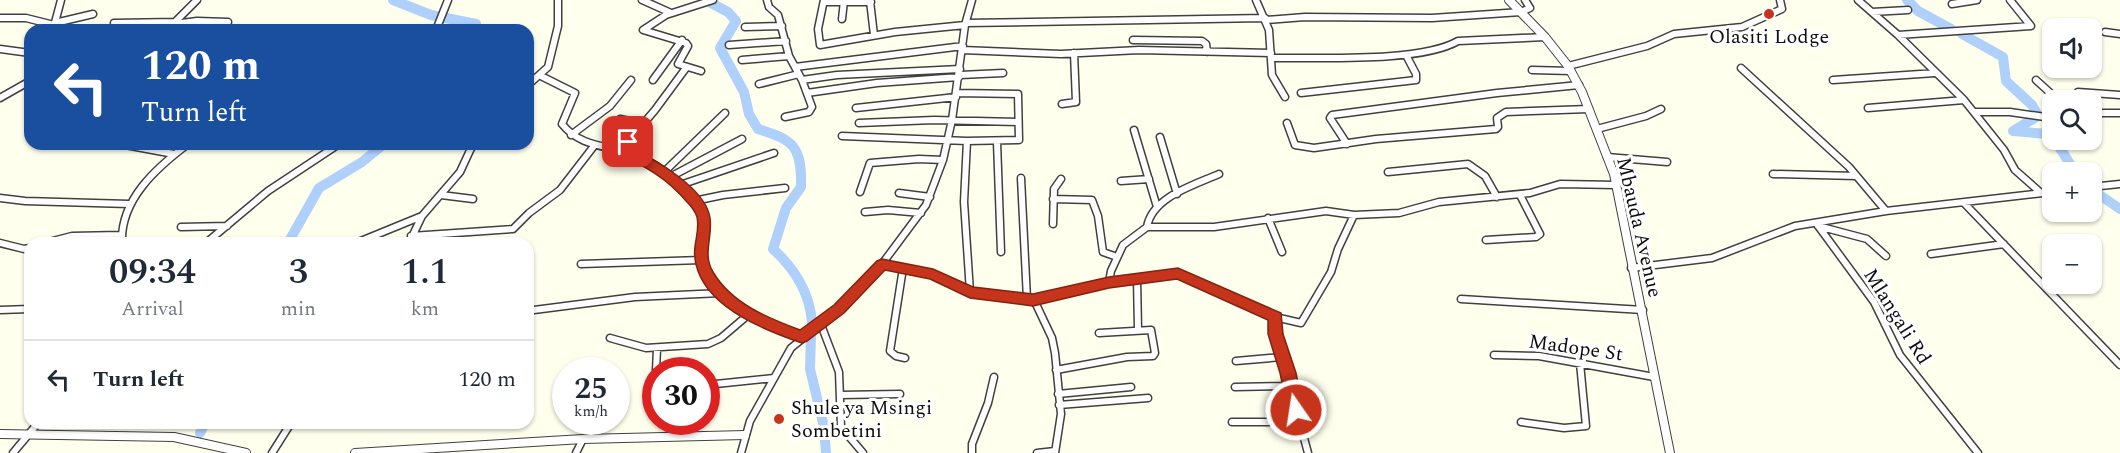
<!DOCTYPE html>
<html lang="en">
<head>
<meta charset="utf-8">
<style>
	body { margin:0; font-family:Spectral,serif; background:#f6f6f7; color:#1f2937; height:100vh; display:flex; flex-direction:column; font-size:22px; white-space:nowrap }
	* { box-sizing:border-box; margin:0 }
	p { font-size:20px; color:#747a83 }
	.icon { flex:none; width:33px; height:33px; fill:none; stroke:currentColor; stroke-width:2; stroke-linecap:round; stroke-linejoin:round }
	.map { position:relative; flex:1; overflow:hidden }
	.sheet { position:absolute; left:24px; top:237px; width:510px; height:192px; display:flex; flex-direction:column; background:#fff; border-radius:18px; box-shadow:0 2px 4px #0004 }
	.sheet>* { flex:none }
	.banner { position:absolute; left:24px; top:24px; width:510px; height:126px; border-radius:18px; box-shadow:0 2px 4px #0004; background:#1a4fa0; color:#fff; overflow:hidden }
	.buttons { position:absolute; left:2042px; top:18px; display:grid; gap:12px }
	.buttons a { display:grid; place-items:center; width:60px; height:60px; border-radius:12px; background:#fff; box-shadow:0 2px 4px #0004; font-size:30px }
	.speed { position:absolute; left:552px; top:357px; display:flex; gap:12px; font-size:30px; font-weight:700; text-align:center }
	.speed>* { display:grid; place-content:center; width:78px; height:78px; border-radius:50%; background:#fff; box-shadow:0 2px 4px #0004; line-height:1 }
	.speed small { font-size:15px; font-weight:400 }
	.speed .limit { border:9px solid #d22; background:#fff; color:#111 }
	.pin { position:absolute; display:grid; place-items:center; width:51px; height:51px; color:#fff; margin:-26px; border-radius:12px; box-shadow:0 3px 9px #0006 }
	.me { position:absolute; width:66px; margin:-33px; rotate:347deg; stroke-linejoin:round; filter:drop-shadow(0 0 4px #0008) }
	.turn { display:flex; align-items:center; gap:21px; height:126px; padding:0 18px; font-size:27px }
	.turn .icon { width:78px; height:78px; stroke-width:2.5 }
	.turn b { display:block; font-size:42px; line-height:51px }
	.eta { display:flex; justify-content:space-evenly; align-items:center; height:102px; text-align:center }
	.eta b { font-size:36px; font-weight:600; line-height:42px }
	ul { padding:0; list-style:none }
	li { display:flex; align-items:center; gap:18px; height:78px; padding:0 18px; border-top:2px solid #e0e1e3 }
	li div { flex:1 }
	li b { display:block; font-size:22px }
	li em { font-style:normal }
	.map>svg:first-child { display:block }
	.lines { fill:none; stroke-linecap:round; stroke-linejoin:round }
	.river { stroke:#afd0fa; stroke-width:10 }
	.minor-casing { stroke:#404040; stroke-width:9 }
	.tertiary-casing { stroke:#404040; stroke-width:10 }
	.minor { stroke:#fff; stroke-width:6 }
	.tertiary { stroke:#fff; stroke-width:8 }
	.route { fill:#c6341c; stroke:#812212; stroke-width:1.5 }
	.poi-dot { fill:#c6341c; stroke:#fff; stroke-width:2 }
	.labels { text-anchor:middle; stroke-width:6; stroke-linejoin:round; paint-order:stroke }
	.poi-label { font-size:20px; fill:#0d0d0d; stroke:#fff }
	.street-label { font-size:20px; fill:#0d0d0d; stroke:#fff }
</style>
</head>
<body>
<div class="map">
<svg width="2120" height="453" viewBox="0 0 2120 453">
	<rect width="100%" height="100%" fill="#ffe"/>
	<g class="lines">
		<!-- river -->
		<path class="river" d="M393,0L431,15L476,24V30
			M1907,0L1918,11L1951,29
			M711,3L728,12L736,21L720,48L744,92L749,114L758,129C794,140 802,147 801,187L786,208L773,249C795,269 810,293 812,323
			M1962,34L2003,57L2006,81L2032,105L2038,116L2013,131L2047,134L2052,137
			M2055,140L2075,172
			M2094,191L2120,209
			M288,243L319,188L362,162L384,144
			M811,334L810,369L824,427L826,453
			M200,433L205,423"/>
		<defs>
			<path id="minor" d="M642,0L671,13
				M767,0L769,7L778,15L789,56L802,80L812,107L809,112L785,117
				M824,0L818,29L820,45L895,32L965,25
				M1256,0L1269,30L1272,75L1285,97
				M1858,0L1898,35L1964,100L2004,150L2015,170L2041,193
				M870,1L874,35
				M824,2H871
				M1952,4L1977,0
				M1872,12L1908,10
				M0,18H26L54,25
				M842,19L844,1
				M1266,20L1305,17L1432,18L1521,12L1530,8L1525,0
				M55,23L93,14
				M114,23L176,22
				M966,23L1265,18
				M174,24L197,21L228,22
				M745,27L782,26
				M53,30L61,0
				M167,30L197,0
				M436,30L448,0
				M2105,32L2120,34
				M1898,35L2031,26L2010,0
				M1133,40L1202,41L1206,44L1207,52
				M729,45L786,41
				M0,49L30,53
				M962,50L1061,54L1139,50L1271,53
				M1271,58C1318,57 1420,63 1458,41L1545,37
				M742,60L789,56
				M1568,66L1647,46L1674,34L1742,27L1782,9L1780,0
				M795,67L963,46
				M1741,68L1849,167L1886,211
				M1532,70L1571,71
				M701,71L678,64L688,46L686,43L643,30L666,15L713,0
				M960,75L1003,73
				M541,76L575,93L562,124C581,148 608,145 635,155C651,161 665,171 677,182C690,194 705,210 704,228C703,236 700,243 700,251C703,301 763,321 802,337
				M653,80L682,40
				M802,80L837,75L960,69
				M1833,80L1935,73
				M2036,80L2058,100
				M759,84L799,74
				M528,85L548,67L558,26V0
				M2078,92L2120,95
				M807,93L877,83L959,77
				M1301,93L1416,80V74L1406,55
				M0,98L30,81
				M1062,104L1076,102L1074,53
				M856,108L956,97
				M1868,108L1964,100
				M1975,112H2010L2052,118
				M2092,113H2120
				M620,119L644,124
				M859,123L934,120L1018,122
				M1287,123L1295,145L1314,148L1376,139L1496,129L1498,127L1497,118L1506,112L1589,109
				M1597,129L1646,116L1661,109
				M1134,130L1157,207
				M571,135L610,106L631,80
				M842,136L967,141L1019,140L1018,94L957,93
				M1160,137L1177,194
				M2089,140L2091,143
				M967,141L964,202L970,292
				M997,142L1001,252
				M120,144L174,154
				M1347,144L1330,118L1332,115L1497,93L1579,85
				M620,151L655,110L686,68
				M1607,157L1667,162
				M664,172L725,113
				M1388,172L1468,164L1485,176L1497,197
				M1773,174L1856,176
				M670,177L742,139
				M1021,178L1027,299
				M1121,181L1149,179
				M680,185L774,153
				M2091,187L2120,184
				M860,192L870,163L919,159L943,160
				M899,193L930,197
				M441,195L473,199
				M0,198L25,201L129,204
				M1053,199L1092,200L1098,216L1103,252L1117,257
				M694,201L723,195L785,188
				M1964,203L2120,365
				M865,212L888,210L921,213
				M1268,218L1282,252
				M1816,223L1874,302L1900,355L1978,453
				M1053,224L1054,189L1061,179
				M1818,226L1867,239L1886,256
				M181,227L227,226
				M1147,227C1152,197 1194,185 1219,174
				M411,236L513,229L529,213L560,190L594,146
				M1486,240L1536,237L1540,234L1520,195
				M0,243L24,249L30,248
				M45,243L72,236L120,235
				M122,243C120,200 156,168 188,144
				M206,243L268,191L339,144
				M356,243L422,216
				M409,243L422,216L460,172L473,144
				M1931,254L2004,244
				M581,264L701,260
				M882,264L933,274L970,292L1024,298L1035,302L1052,338L1055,353L1061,414L1055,453
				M903,268L890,351L896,356L905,358
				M1631,268L1712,258L1795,226L1886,211L2052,192
				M1137,278L1138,330
				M1109,282L1111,271L1123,245L1147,227H1214L1326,211L1354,215L1399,213L1439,202L1530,193L1560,184L1616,185
				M1461,299L1643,310
				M1033,300L1109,282L1178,273L1275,317L1301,323L1331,272L1338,249L1354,215
				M0,310L30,309
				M534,310L635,297L721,293
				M1275,317L1277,338L1308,453
				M820,322L839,372L841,427L863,453
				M610,338L646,348L708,344L721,338L748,315
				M1494,355L1539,356L1654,377
				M1236,361L1282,357
				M656,370L657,349
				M1056,370L1127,357L1153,356L1155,353L1151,330L1099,333
				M656,381V384
				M706,385L774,378
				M1235,387L1289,386
				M1058,394L1131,387
				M840,395L900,394
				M1059,405L1148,398
				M1232,422H1300
				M1521,422L1564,428L1586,426L1580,363
				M13,453L38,423
				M272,453L291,423
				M576,453L583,439
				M741,453L750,421L791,348L839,309L882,264L926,205L943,160L952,120L965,25L972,0
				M972,453V444L988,403L994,377
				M1037,453L1055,451"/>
			<path id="tertiary" d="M1509,0L1545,37L1568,66L1582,92L1614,174L1670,453
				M0,434L174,437L246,453
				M355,453L583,439L745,435"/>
		</defs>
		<!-- minor casing -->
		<use href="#minor" class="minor-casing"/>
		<!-- tertiary casing -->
		<use href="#tertiary" class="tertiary-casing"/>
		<!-- minor -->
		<use href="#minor" class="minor"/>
		<!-- tertiary -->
		<use href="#tertiary" class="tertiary"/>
	</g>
	<!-- route -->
	<path class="route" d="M628,138L634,142L629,149C655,158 706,189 710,218C713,237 702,254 713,272C732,304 768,318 800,330L834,305L877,261L882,259L933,269L973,287L1033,294L1109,277L1178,268L1281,313L1283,334L1296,373L1303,410L1301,414L1296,416L1290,414L1288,410L1280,373L1268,334V320L1177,279L1109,288L1033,306L970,298L930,279L885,270L844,313L807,341L802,343C767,331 712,310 698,271C689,247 701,236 697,217C695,211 691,206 687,202C667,178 644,164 615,154L613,151L623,139Z"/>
	<!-- markers -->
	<g class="poi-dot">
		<circle cx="1769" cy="14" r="6"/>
		<circle cx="779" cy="419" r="6"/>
	</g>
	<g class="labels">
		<!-- poi labels -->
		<g class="poi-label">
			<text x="1769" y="43">Olasiti Lodge</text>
			<text x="791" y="414" text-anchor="start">Shule ya Msingi<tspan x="791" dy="23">Sombetini</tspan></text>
		</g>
		<!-- street labels -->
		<g class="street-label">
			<text transform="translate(1640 227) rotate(77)" y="7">Mbauda Avenue</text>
			<text transform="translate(1898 316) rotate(58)" y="7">Mlangali Rd</text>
			<text transform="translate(1576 347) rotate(8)" y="7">Madope St</text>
		</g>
	</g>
</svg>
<div class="buttons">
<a><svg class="icon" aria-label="sound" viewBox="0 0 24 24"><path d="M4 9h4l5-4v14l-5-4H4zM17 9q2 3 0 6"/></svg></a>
<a><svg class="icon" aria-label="search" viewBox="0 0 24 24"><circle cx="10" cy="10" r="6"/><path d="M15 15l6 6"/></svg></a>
<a>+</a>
<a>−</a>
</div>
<div class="speed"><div>25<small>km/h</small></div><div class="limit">30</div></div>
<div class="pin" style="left:628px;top:142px;background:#d93025"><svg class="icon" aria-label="arrive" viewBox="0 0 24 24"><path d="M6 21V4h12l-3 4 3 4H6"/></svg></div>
<svg class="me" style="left:1296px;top:410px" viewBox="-20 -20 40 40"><circle r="17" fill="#c6341c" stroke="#fff" stroke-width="3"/><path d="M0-11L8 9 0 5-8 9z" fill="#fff"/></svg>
<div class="banner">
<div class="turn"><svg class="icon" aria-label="left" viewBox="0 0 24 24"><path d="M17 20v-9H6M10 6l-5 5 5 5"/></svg><div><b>120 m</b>Turn left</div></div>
</div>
<section class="sheet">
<div class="eta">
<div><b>09:34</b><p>Arrival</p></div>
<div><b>3</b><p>min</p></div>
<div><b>1.1</b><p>km</p></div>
</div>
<ul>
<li><svg class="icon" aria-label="left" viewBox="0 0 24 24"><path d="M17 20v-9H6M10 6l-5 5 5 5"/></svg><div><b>Turn left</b></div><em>120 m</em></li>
</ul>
</section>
</div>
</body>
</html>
